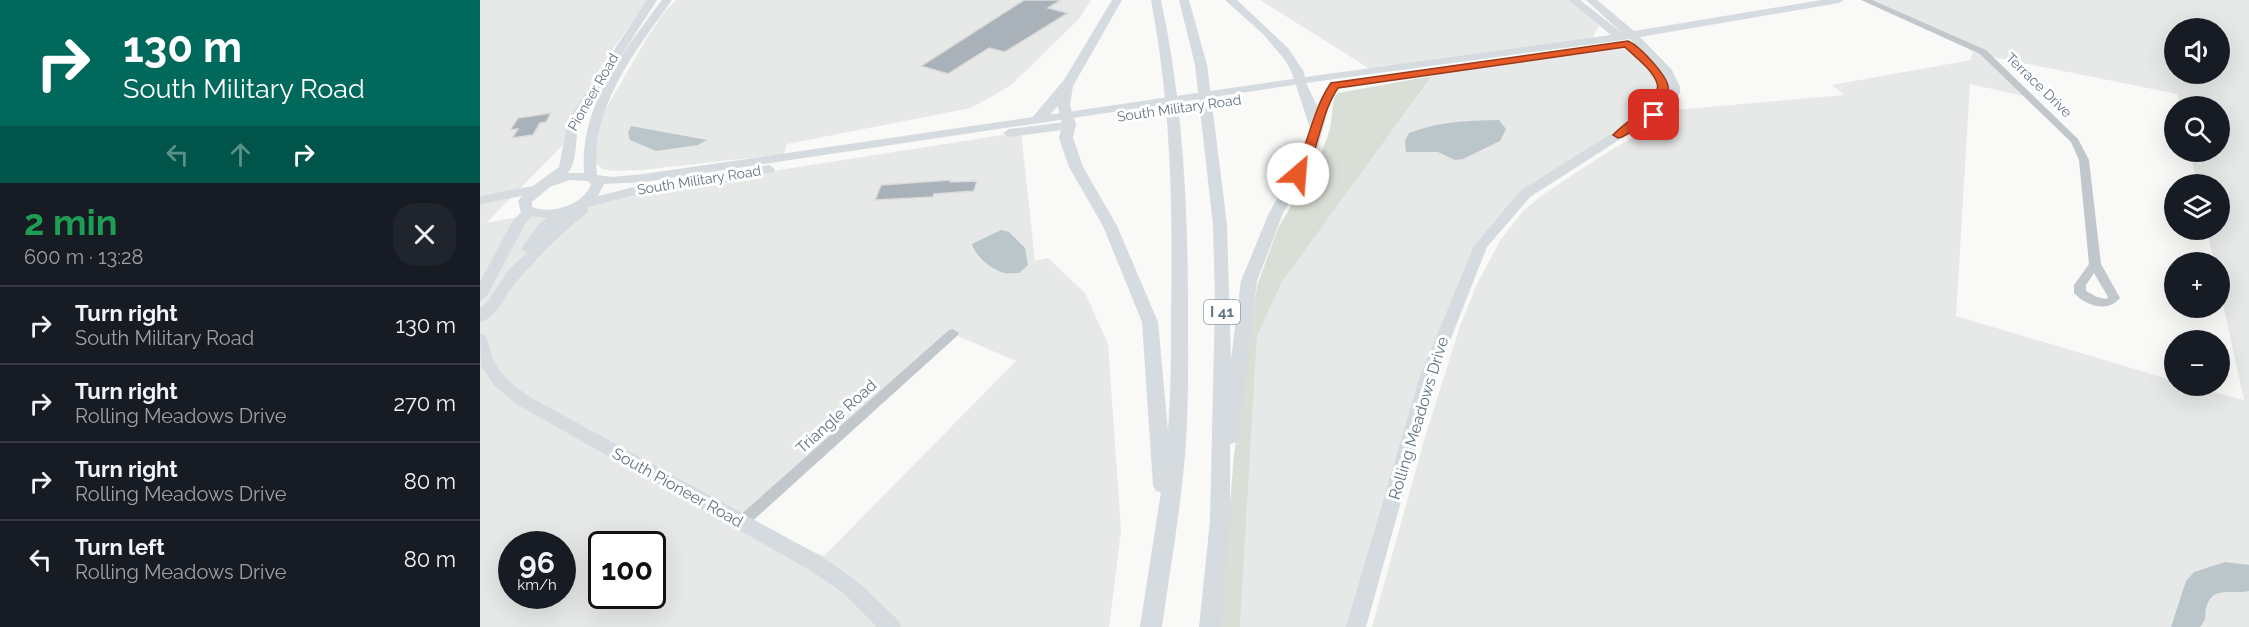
<!DOCTYPE html>
<html lang="en">
<head>
<meta charset="utf-8">
<style>
	body { margin:0; font-family:Raleway,sans-serif; background:#20242c; color:#f1f3f6; height:100vh; display:flex; flex-direction:column; font-size:22px; white-space:nowrap }
	* { box-sizing:border-box; margin:0 }
	p { font-size:20px; color:#9ea1a6 }
	.icon { flex:none; width:33px; height:33px; fill:none; stroke:currentColor; stroke-width:2; stroke-linecap:round; stroke-linejoin:round }
	.map { position:relative; flex:1; overflow:hidden }
	.sheet { display:flex; flex-direction:column; background:#171b24; width:480px }
	.sheet>* { flex:none }
	.banner { background:#00695c; color:#fff; overflow:hidden }
	.controls { position:absolute; left:1684px; top:18px; display:grid; gap:12px }
	.controls a { display:grid; place-items:center; width:66px; height:66px; border-radius:50%; background:#171b24; box-shadow:0 6px 24px #0002; font-size:30px }
	.speed { position:absolute; left:18px; top:531px; display:flex; gap:12px; font-size:30px; font-weight:700; text-align:center }
	.speed>* { display:grid; place-content:center; width:78px; height:78px; border-radius:50%; background:#171b24; box-shadow:0 6px 24px #0002; line-height:1 }
	.speed small { font-size:15px; font-weight:400 }
	.speed .limit { border:3px solid #111; border-radius:9px; background:#fff; color:#111 }
	.pin { position:absolute; display:grid; place-items:center; width:51px; height:51px; color:#fff; margin:-26px; border-radius:12px; box-shadow:0 3px 9px #0006 }
	.me { position:absolute; width:66px; margin:-33px; rotate:27deg; stroke-linejoin:round; filter:drop-shadow(0 0 4px #0008) }
	.turn { display:flex; align-items:center; gap:21px; height:126px; padding:0 24px; font-size:27px }
	.turn .icon { width:78px; height:78px; stroke-width:2.5 }
	.turn b { display:block; font-size:42px; line-height:51px }
	.lanes { display:flex; align-items:center; height:57px; padding:0 24px; background:#0003; justify-content:center; gap:30px; direction:ltr }
	.lanes .off { opacity:.35 }
	.round { display:grid; place-items:center; flex:none; width:63px; height:63px; border-radius:24px; background:#20242c }
	.overview { display:flex; align-items:center; justify-content:space-between; height:102px; padding:0 24px }
	h1 { font-size:36px; font-weight:700; line-height:45px; color:#1e9e55 }
	ul { padding:0; list-style:none }
	li { display:flex; align-items:center; gap:18px; height:78px; padding:0 24px; border-top:2px solid #363941 }
	li div { flex:1 }
	li b { display:block; font-size:22px }
	li em { font-style:normal }
	main { display:flex; flex:1; min-height:0 }
	.map>svg:first-child { display:block }
	.built { fill:#e7e8e8; fill-rule:evenodd }
	.green { fill:#d9ded6 }
	.water { fill:#bbc6cb }
	.building { fill:#a9b2b9; stroke:#dbdbd9; stroke-width:1.5 }
	.lines { fill:none; stroke-linecap:round; stroke-linejoin:round }
	.minor { fill:#c2c7cb; fill-rule:evenodd }
	.major { fill:#d6dbdf; fill-rule:evenodd }
	.highway { fill:#d6dbdf; fill-rule:evenodd }
	.route { fill:#e85928; stroke:#973a1a; stroke-width:1.5 }
	.labels { text-anchor:middle; stroke-width:6; stroke-linejoin:round; paint-order:stroke }
	.far-street-label { font-size:14px; fill:#637483; stroke:#fff }
	.shield { fill:#fff; stroke:#929ea8; stroke-width:1.5 }
	.shield-label { font-size:15px; font-weight:bold; fill:#637483 }
	.street-label { font-size:16px; fill:#637483; stroke:#fff }
</style>
</head>
<body>
<main>
<section class="sheet">
<div class="banner">
<div class="turn"><svg class="icon" aria-label="right" viewBox="0 0 24 24"><path d="M7 20v-9h11M14 6l5 5-5 5"/></svg><div><b>130 m</b>South Military Road</div></div>
<div class="lanes"><svg class="icon off" aria-label="left" viewBox="0 0 24 24"><path d="M17 20v-9H6M10 6l-5 5 5 5"/></svg><svg class="icon off" aria-label="ahead" viewBox="0 0 24 24"><path d="M12 20V5M6 11l6-6 6 6"/></svg><svg class="icon" aria-label="right" viewBox="0 0 24 24"><path d="M7 20v-9h11M14 6l5 5-5 5"/></svg></div>
</div>
<div class="overview"><div><h1>2 min</h1><p>600 m · 13:28</p></div><a class="round"><svg class="icon" aria-label="close" viewBox="0 0 24 24"><path d="M6 6l12 12M18 6L6 18"/></svg></a></div>
<ul>
<li><svg class="icon" aria-label="right" viewBox="0 0 24 24"><path d="M7 20v-9h11M14 6l5 5-5 5"/></svg><div><b>Turn right</b><p>South Military Road</p></div><em>130 m</em></li>
<li><svg class="icon" aria-label="right" viewBox="0 0 24 24"><path d="M7 20v-9h11M14 6l5 5-5 5"/></svg><div><b>Turn right</b><p>Rolling Meadows Drive</p></div><em>270 m</em></li>
<li><svg class="icon" aria-label="right" viewBox="0 0 24 24"><path d="M7 20v-9h11M14 6l5 5-5 5"/></svg><div><b>Turn right</b><p>Rolling Meadows Drive</p></div><em>80 m</em></li>
<li><svg class="icon" aria-label="left" viewBox="0 0 24 24"><path d="M17 20v-9H6M10 6l-5 5 5 5"/></svg><div><b>Turn left</b><p>Rolling Meadows Drive</p></div><em>80 m</em></li>
</ul>
</section>
<div class="map">
<svg width="1769" height="627" viewBox="0 0 1769 627">
	<rect width="100%" height="100%" fill="#f9f9f7"/>
	<!-- built -->
	<path class="built" d="M0,0H168L130,53L100,102L87,125L83,145L6,223L229,181L541,132L555,261L568,258L605,293L628,344L641,530L629,627H0ZM473,334L536,361L344,556L263,523ZM32,544H82V596H32ZM122,544H172V596H122Z
		M196,0H611L599,19L530,86L491,108L307,144L304,154L162,170L134,171L122,169L115,162L120,126L125,110L167,38L185,11Z
		M780,0H1094L1117,19L1119,26L1113,37L1103,42L893,71Z
		M1385,0H1769V627H892L945,437L980,326L997,284L1021,239L1044,210L1065,193L1131,150L1175,125L1194,110L1364,95L1352,85L1491,60L1492,52L1500,53L1544,96L1490,84L1476,316L1695,381V386H1712L1764,400L1740,291V262H1734L1727,230H1740V184H1717L1710,152H1740V106H1700L1697,94L1508,56ZM1695,28H1740V74H1695Z
		M1148,44L1180,78L1183,86L1181,96L1138,135L1045,194L1022,221L983,286L876,627H760L777,336L802,282L956,71Z"/>
	<!-- green -->
	<path class="green" d="M952,76L802,282L777,336L760,627H740L754,455L777,286L798,228L841,155L850,129L854,98L858,93Z"/>
	<!-- water -->
	<path class="water" d="M1019,120L1026,129L1020,141L983,159L975,160L958,152H926L925,141L929,133C962,121 984,121 1019,120Z
		M151,126L227,140L218,145L176,151L150,140L148,133Z
		M521,230L529,232L545,248L548,265L539,273C535,273 528,274 524,273C512,270 495,256 492,244Z
		M1745,562L1769,565V591C1755,595 1733,585 1727,605C1723,616 1729,616 1720,627H1691L1706,581L1714,572Z"/>
	<!-- building -->
	<path class="building" d="M544,0H581L568,8L588,13L525,52L509,48L468,74L441,66Z
		M71,113L66,122L60,123L53,135L32,138L38,129L30,130L38,118Z
		M471,180L470,182L497,181L494,191L454,194L453,197L395,200L401,185Z"/>
	<g class="lines">
		<!-- minor -->
		<path class="minor" d="M1381,0H1392L1506,50L1598,139L1609,160L1621,264L1640,298C1628,313 1606,306 1594,293V285L1609,264L1599,160L1591,142L1500,54ZM1614,273L1628,297L1626,299L1617,297L1606,291V285Z
			M473,329L479,333L477,336L267,526L262,528L257,526L255,522L257,518L469,330Z"/>
		<!-- major -->
		<path class="major" d="M167,0H177L100,120C94,137 99,158 88,173H104C99,106 144,51 182,0H192C154,53 110,107 117,175L132,177L164,174L840,75L1131,35L1089,0H1100L1142,33L1106,0H1117L1154,31L1341,0H1364L1359,3L1160,37L1192,70L1200,87V93L1191,106L1174,121L1142,138L1050,197L1007,247L956,376L886,627H866L940,376L994,246L1040,191L1134,132L1166,115L1183,102L1188,93L1183,73L1150,39L840,81L164,182L124,184L118,196L170,183L176,187L175,190L108,207V212C82,232 59,256 37,281C24,294 19,317 0,322V308L8,301L29,269L47,253L41,249L59,224L67,218L52,216L45,224L7,296L0,301V282L32,222L41,212L38,201L42,196L0,204V196L53,186L79,167L88,120ZM90,180L108,181L111,184C104,205 71,215 52,207V202L70,187Z
			M586,122L592,126L590,129L529,137L523,133L529,129Z
			M289,165L295,169L293,172L236,181L230,177L236,173Z
			M0,334L5,335C9,343 10,351 13,359C20,375 34,386 48,396L344,558L377,581L418,620L421,627H397L363,593L330,570L36,404L14,385L1,366Z"/>
		<!-- highway -->
		<path class="highway" d="M632,0H642L593,86L590,105L596,125L593,138L603,167L637,226L678,322L688,431C691,392 691,352 691,313C693,207 691,104 671,0H681C703,103 708,206 708,311C708,360 709,408 705,456C700,513 690,570 682,627H660L681,492L676,491L673,485L662,322L623,226L589,167L579,138L582,125L578,106L563,122L558,123L551,119L584,80Z
			M699,0H709L727,65L747,225L751,359L761,281L789,213L822,155L830,128L812,73L805,60L783,34L745,0H757L808,48L824,72L826,83L837,106L850,82H858L860,85L849,106L836,155L803,213L777,281L759,437L757,442L750,444V521L741,627H719L730,521L735,301L733,225L715,65Z"/>
	</g>
	<!-- route -->
	<path class="route" d="M1148,41C1158,45 1191,78 1188,90C1187,99 1178,107 1171,112H1178V117L1142,137L1138,138L1133,135C1143,123 1183,100 1177,83C1172,69 1155,57 1145,47L858,88C840,114 840,149 822,177L818,178L812,174C829,145 832,110 851,83Z"/>
	<g class="labels">
		<!-- far-street labels -->
		<g class="far-street-label">
			<text transform="translate(1559 85) rotate(44)" y="5">Terrace Drive</text>
			<text transform="translate(113 92) rotate(-60)" y="5">Pioneer Road</text>
			<text transform="translate(699 108) rotate(-8)" y="5">South Military Road</text>
			<text transform="translate(219 180) rotate(-9)" y="5">South Military Road</text>
		</g>
		<!-- shield labels -->
		<rect class="shield" x="724" y="300" width="36" height="24" rx="4.5"/>
		<g class="shield-label">
			<text x="742" y="317">I 41</text>
		</g>
		<!-- street labels -->
		<g class="street-label">
			<text transform="translate(356 416) rotate(-42)" y="6">Triangle Road</text>
			<text transform="translate(938 418) rotate(-73)" y="6">Rolling Meadows Drive</text>
			<text transform="translate(198 487) rotate(29)" y="6">South Pioneer Road</text>
		</g>
	</g>
</svg>
<div class="controls">
<a><svg class="icon" aria-label="sound" viewBox="0 0 24 24"><path d="M4 9h4l5-4v14l-5-4H4zM17 9q2 3 0 6"/></svg></a>
<a><svg class="icon" aria-label="search" viewBox="0 0 24 24"><circle cx="10" cy="10" r="6"/><path d="M15 15l6 6"/></svg></a>
<a><svg class="icon" aria-label="layers" viewBox="0 0 24 24"><path d="M12 4l9 5-9 5-9-5zM3 14l9 5 9-5"/></svg></a>
<a>+</a>
<a>−</a>
</div>
<div class="speed"><div>96<small>km/h</small></div><div class="limit">100</div></div>
<div class="pin" style="left:1174px;top:115px;background:#d93025"><svg class="icon" aria-label="arrive" viewBox="0 0 24 24"><path d="M6 21V4h12l-3 4 3 4H6"/></svg></div>
<svg class="me" style="left:818px;top:174px" viewBox="-20 -20 40 40"><circle r="19" fill="#fff"/><path d="M0-13L10 11 0 6-10 11z" fill="#e85928"/></svg>
</div>
</main>
</body>
</html>
